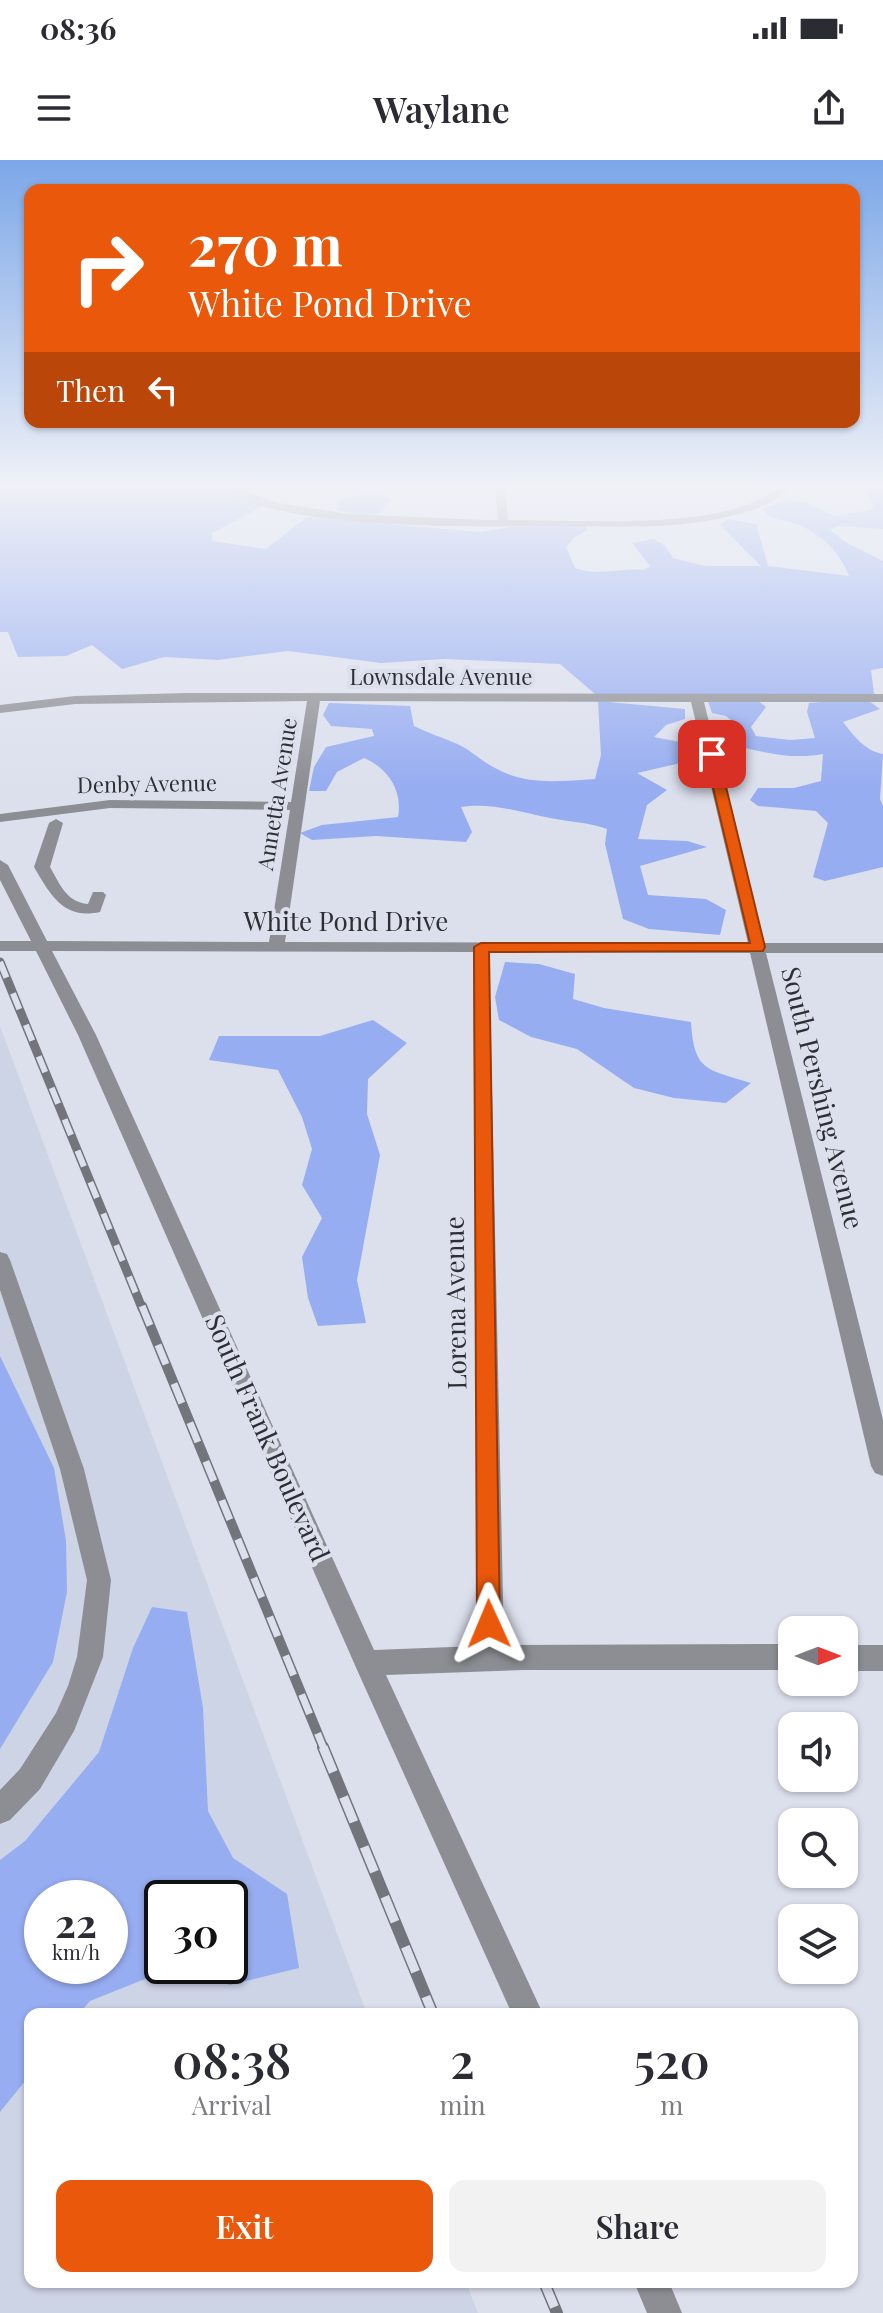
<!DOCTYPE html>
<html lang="en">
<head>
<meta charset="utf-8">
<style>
	body { margin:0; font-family:"Playfair Display",serif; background:#f2f2f3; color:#2b2b33; height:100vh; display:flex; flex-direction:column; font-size:30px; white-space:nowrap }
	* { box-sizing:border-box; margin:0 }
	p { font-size:26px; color:#7c7c81 }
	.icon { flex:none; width:44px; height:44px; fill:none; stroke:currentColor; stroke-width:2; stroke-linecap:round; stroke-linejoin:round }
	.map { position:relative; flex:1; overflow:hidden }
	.sheet { position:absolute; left:24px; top:1848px; width:834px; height:280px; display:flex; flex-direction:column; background:#fff; border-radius:16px; box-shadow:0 2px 6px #0004 }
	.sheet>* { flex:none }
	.hud { position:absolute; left:24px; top:24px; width:836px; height:244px; border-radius:16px; box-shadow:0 2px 6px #0004; background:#ea580c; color:#fff; overflow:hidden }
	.needle { width:52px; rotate:90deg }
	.controls { position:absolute; left:778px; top:1456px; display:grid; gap:16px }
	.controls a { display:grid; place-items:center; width:80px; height:80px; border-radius:16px; background:#fff; box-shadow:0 2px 6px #0004; font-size:40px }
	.speed { position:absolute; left:24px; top:1720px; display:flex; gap:16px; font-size:40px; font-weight:700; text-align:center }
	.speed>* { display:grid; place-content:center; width:104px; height:104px; border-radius:50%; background:#fff; box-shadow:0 2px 6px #0004; line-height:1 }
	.speed small { font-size:20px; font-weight:400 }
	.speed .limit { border:4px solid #111; border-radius:12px; background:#fff; color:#111 }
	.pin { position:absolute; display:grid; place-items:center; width:68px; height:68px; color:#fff; margin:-34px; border-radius:16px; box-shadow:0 4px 12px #0006 }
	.me { position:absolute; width:88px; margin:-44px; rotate:359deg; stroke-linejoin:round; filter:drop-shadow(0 0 6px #0008) }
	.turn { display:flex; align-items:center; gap:28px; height:168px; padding:0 32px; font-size:36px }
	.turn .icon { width:104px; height:104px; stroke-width:2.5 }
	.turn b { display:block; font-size:56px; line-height:68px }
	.then { display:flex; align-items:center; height:76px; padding:0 32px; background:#0003; gap:16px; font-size:30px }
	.eta { display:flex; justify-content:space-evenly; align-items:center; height:136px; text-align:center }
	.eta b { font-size:48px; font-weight:600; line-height:56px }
	.cta { display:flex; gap:16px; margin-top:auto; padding:16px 32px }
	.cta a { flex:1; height:92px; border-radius:16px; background:#ea580c; color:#fff; font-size:32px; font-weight:600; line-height:92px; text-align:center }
	.cta a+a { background:#f2f2f3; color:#2b2b33 }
	.status { display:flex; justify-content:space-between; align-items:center; height:56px; padding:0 40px; background:#fff; direction:ltr }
	.status svg { height:22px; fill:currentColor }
	header { display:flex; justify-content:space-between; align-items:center; height:104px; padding:0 32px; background:#fff; font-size:36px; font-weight:600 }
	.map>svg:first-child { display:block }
	.built { fill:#cdd4e6; fill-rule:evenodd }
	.forest { fill:#97adf1; fill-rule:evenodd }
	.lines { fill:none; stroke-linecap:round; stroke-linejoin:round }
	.minor { fill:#8c8e93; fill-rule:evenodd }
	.rail-far2-casing { stroke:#73757d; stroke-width:9 }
	.rail-far1-casing { stroke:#73757d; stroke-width:10 }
	.rail-casing { stroke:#73757d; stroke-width:12 }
	.rail-far2 { stroke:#dce0ed; stroke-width:6; stroke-dasharray:17; stroke-linecap:butt }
	.rail-far1 { stroke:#dce0ed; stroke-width:7; stroke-dasharray:21; stroke-linecap:butt }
	.rail { stroke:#dce0ed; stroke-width:9; stroke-dasharray:27; stroke-linecap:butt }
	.route { fill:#ea580c; stroke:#983908; stroke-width:2 }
	.labels { text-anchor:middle; stroke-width:8; stroke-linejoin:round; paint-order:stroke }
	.far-street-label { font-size:22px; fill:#2e2f34; stroke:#dce0ed }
	.street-label { font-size:26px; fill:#2e2f34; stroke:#dce0ed }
</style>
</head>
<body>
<div class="status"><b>08:36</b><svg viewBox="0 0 49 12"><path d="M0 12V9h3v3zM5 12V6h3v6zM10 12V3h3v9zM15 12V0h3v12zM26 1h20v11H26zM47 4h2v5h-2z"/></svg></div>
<header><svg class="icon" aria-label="menu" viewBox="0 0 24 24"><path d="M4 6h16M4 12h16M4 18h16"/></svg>Waylane<svg class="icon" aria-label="share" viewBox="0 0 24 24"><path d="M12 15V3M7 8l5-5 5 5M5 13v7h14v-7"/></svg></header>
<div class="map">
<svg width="883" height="2153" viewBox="0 0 883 2153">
	<rect width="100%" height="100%" fill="#dce0ed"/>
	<!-- built -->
	<path class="built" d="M0,866L367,1854H30V2122H466L478,2153H0ZM42,1738H110V1806H42ZM162,1738H230V1806H162Z"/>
	<!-- forest -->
	<path class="forest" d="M0,325H216L263,346L212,373V381L266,389L307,357L480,372L511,367L585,364L588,370L575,377L566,387L575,408C597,417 621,407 644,410L650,406L632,383L654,379L665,386L673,398L705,406H761L720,365L728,359L756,364L768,406L849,416C839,391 822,375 797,364C784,359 771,361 763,349L786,339L808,343L834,356L867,351L874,347L865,330L815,325H883V369L838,366L830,370L847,383L883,401V508L871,510L874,534H595L560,504L444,499L381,503L288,491L218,500L164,497L122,509L92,485L66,496L18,497L8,472H0Z
		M370,333L386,335L391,340L378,354L359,355L336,350L340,339Z
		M846,540L869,541L880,549L843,562C854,576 865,591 883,594L880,639L883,646V707L825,721L813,717L828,663L816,651L758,646L750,640L758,628H794L821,621L823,594C791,600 764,592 732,585L729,571L733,562L726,556L712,553L708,541H758L766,547L751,567L756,576L790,580L815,578L807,552L809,543Z
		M598,541L685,549V559L666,565L654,577L685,583L699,592L685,602L637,613L667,630L647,645L638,679L687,681L707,687L640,706L648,735L706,739L726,750L720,775L649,769L623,759L605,684L607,669C588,662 570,662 550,658C519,652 492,642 461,647L472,672L466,682L376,676L312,680L300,673L322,665L398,657C403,631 388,608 364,598L337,612L326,631H309L314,607L326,587L374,576L372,569L331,566L323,555L329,543L410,546L414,566C428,573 441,577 455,583C470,589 482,602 497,609C528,626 561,621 595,619L601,595Z
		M505,802L539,804L575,814L573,839L604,848L691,862C694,912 707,909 751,923L726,943L674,938L634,928L577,889L531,877L499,860L495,837Z
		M373,860L407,883L368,919L367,954L380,995L357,1120L366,1163L318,1166L308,1138L302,1097L322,1058L302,1025L312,989L302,957L278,910L209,900L219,876H320Z
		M0,1196L54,1308L66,1381L67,1432L53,1502L0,1589Z
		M152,1447L187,1452L203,1548L208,1651L233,1698L287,1734L299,1808L230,1825L170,1809L90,1841L79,1854H30V1915L0,1952V1700L25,1681L99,1592L133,1488ZM42,1738H110V1806H42ZM162,1738H230V1806H162Z"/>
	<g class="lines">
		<!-- minor -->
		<path class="minor" d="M217,325H230L273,342L348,354L488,360H498L495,325H505L508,360C574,360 642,365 706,355C723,352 739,348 754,342C768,336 778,325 793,325C775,344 748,353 722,358C666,370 609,366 552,366C475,366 275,372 217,325Z
			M187,533L883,534V542H704L764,783H883V793H766L883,1260V1316L875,1313L871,1306L750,793L489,792L504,1485L792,1484V1510H523L386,1515L543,1854H512L358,1512L78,875L36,791H0V781H31L0,720V700L8,705L47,781L269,782L290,650L110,648L0,662V654L110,640L291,642L307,541L75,544L0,553V545L75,536ZM320,541L691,542L748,783L285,782ZM52,791L473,792L478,1486L374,1490L96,875Z
			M56,659L63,663L50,707C60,724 66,742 88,744L93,732H103L106,735L100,752C63,760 50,734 34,707L49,663Z
			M0,1092L7,1094L10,1100L84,1309L111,1420L103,1497L74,1571L40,1629L10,1660L0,1664V1630L20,1609L56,1553L68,1526L77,1497L87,1420L60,1309L0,1130Z
			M844,1485H883V1511H844Z
			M634,2122H669L682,2153H647Z"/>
		<defs>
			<path id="rail-far2" d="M0,802L142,1148"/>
			<path id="rail-far1" d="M142,1146L324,1589"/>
			<path id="rail" d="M323,1587L433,1854
				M544,2122L557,2153"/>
		</defs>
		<!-- rail-far2 casing -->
		<use href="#rail-far2" class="rail-far2-casing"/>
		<!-- rail-far1 casing -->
		<use href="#rail-far1" class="rail-far1-casing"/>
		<!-- rail casing -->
		<use href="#rail" class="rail-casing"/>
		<!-- rail-far2 -->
		<use href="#rail-far2" class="rail-far2"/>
		<!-- rail-far1 -->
		<use href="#rail-far1" class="rail-far1"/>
		<!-- rail -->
		<use href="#rail" class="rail"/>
	</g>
	<!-- sky -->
	<linearGradient id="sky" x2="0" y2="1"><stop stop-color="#7ca7e8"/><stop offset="0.52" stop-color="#eff1f7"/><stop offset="1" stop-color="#eff1f7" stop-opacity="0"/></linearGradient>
	<rect width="883" height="627" fill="url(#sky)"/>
	<!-- route -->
	<path class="route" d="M712,590L718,594L765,787L763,791L489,792L500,1464L497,1472L489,1475L480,1472L477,1464L474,787L481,783H750L705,594Z"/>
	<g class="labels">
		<!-- far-street labels -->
		<g class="far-street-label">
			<text x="441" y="525">Lownsdale Avenue</text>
			<text transform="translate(147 624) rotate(-1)" y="8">Denby Avenue</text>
			<text transform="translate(277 634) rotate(-81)" y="8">Annetta Avenue</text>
		</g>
		<!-- street labels -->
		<g class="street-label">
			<text x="346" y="771">White Pond Drive</text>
			<text transform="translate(822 938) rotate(76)" y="9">South Pershing Avenue</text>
			<text transform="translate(456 1143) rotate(-91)" y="9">Lorena Avenue</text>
			<text transform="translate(267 1278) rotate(66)" y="9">South Frank Boulevard</text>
		</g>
	</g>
</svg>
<div class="controls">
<a><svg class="needle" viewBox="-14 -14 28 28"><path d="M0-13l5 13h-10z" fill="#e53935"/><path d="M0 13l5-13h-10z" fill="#7c7c81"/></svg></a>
<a><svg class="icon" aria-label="sound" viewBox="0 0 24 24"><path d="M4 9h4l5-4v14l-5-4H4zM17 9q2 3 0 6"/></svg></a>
<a><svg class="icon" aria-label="search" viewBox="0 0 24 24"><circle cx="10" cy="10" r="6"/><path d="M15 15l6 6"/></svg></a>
<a><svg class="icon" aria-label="layers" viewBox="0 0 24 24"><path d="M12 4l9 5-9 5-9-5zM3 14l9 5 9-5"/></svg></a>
</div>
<div class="speed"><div>22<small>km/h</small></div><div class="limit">30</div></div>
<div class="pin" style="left:712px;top:594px;background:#d93025"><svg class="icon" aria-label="arrive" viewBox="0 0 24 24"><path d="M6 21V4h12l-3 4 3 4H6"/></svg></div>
<svg class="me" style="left:489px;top:1464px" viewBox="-20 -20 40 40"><path d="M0-17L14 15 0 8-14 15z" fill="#ea580c" stroke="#fff" stroke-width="4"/></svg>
<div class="hud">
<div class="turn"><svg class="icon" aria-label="right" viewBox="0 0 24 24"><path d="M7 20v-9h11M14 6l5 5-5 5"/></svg><div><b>270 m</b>White Pond Drive</div></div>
<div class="then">Then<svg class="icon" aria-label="left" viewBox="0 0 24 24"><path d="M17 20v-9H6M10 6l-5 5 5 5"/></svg></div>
</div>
<section class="sheet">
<div class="eta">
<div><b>08:38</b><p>Arrival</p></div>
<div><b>2</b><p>min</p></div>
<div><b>520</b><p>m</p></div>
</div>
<div class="cta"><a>Exit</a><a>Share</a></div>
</section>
</div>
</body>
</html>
